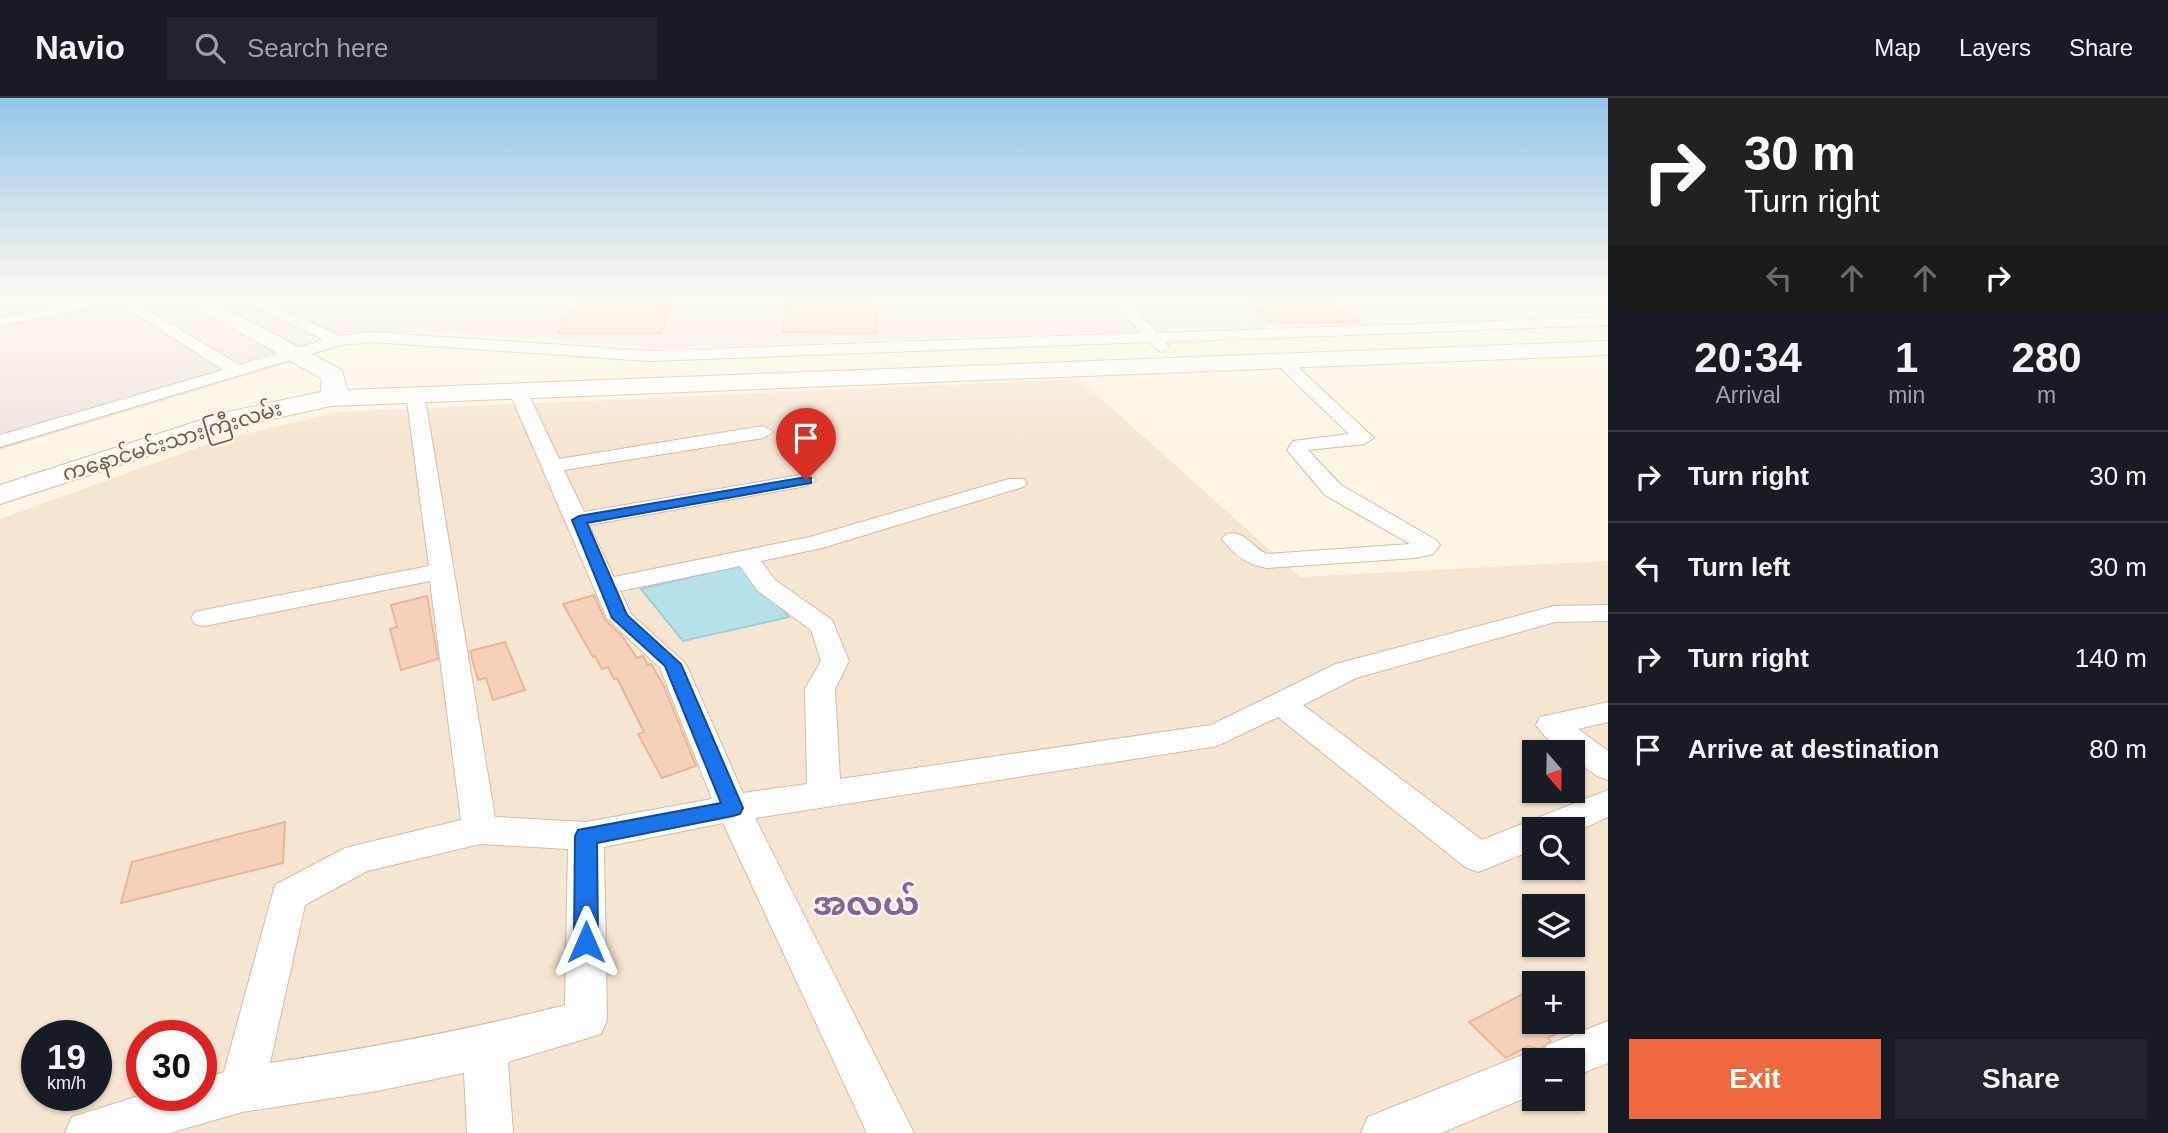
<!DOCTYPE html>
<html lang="en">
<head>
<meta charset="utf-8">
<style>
	body { margin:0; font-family:Arial,"Noto Sans Myanmar",sans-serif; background:#20242c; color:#f1f3f6; height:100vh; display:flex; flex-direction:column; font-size:26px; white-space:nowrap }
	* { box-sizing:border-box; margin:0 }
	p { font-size:23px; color:#9ea1a6 }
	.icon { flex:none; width:38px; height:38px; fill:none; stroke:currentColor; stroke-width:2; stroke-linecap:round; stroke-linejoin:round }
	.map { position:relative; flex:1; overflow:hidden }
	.side { display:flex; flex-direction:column; background:#171b24; width:560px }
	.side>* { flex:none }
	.guide { background:#202124; color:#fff; overflow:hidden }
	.needle { width:46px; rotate:160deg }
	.tools { position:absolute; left:1522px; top:642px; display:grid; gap:14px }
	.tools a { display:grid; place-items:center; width:63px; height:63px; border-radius:0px; background:#171b24; box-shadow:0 2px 5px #0004; font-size:35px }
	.speed { position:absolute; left:21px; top:922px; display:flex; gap:14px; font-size:35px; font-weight:700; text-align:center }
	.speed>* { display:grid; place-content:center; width:91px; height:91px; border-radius:50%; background:#171b24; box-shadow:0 2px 5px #0004; line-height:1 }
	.speed small { font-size:18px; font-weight:400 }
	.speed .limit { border:10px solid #d22; background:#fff; color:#111 }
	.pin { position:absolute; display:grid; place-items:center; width:60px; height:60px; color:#fff; margin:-72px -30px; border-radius:50% 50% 50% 0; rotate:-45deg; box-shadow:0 0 7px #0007 }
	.pin .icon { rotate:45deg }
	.me { position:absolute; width:77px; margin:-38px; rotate:0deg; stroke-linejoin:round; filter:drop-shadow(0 0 5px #0008) }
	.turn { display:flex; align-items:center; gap:24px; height:147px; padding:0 21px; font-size:32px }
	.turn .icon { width:91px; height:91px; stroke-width:2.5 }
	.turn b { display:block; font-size:49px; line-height:60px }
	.lanes { display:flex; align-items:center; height:66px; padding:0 21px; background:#0003; justify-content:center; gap:35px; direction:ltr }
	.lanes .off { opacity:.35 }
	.eta { display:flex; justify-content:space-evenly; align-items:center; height:119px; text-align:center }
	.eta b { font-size:42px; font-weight:600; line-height:49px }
	.action { display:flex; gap:14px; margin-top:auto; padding:14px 21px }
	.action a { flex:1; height:80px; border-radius:0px; background:#f06840; color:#fff; font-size:28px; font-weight:600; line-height:80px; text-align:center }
	.action a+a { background:#20242c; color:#f1f3f6 }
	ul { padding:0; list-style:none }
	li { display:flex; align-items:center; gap:21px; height:91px; padding:0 21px; border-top:2px solid #363941 }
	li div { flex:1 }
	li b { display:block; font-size:26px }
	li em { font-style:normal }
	header { display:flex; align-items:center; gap:42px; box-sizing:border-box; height:98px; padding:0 35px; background:#171b24; border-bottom:2px solid #363941 }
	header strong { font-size:33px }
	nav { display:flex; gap:38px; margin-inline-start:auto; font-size:24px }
	.search { width:490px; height:63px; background:#20242c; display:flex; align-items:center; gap:18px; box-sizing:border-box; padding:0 24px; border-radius:0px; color:#9ea1a6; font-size:26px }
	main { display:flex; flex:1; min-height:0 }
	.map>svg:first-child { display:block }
	.residential { fill:#f6e5d1; fill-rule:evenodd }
	.industrial { fill:#ede5de }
	.water { fill:#b6e1e9; stroke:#9cd1db; stroke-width:2 }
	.building { fill:#f5d1b9; stroke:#e9b798; stroke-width:2 }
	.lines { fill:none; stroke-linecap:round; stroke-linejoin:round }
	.minor-casing { stroke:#d2bdab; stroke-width:2 }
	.secondary-casing { stroke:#d5bda9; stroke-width:2 }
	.minor { fill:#fff; fill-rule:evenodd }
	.secondary { fill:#fff; fill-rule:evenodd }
	.route { fill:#1a73e8; stroke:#114b97; stroke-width:2 }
	.labels { text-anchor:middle; stroke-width:5; stroke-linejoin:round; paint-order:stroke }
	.far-street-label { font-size:21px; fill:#785947; stroke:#fff7eb }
	.near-quarter-label { font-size:33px; font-weight:bold; fill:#89629c; stroke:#fff7eb }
</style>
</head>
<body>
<header>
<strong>Navio</strong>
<div class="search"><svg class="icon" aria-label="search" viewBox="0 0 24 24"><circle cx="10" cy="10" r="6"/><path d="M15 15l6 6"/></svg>Search here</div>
<nav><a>Map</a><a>Layers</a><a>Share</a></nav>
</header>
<main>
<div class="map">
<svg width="1608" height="1035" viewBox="0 0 1608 1035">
	<rect width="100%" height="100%" fill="#fef4e3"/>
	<!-- residential -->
	<path class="residential" d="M1079,281L1300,479L1608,463V1035H0V421L219,342L338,314ZM1535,654H1573V693H1535ZM1535,732H1573V770H1535ZM1535,808H1573V847H1535ZM1535,886H1573V924H1535ZM37,938H96V998H37ZM142,938H201V998H142ZM1535,962H1573V1001H1535Z"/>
	<!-- industrial -->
	<path class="industrial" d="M0,202H1608V216L664,250L417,232L346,248L0,352Z"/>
	<!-- water -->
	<path class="water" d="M741,467L789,519L683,543L641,491Z"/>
	<!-- building -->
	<path class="building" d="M580,202H673L661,235H558Z
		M787,202H875L877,235L782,234Z
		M1247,202H1328L1359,225L1272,224Z
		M594,497L605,522L622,538L637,560L643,558L648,567L651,566L664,588L696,668L662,680L638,636L644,634L617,580L614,581L608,569L602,571L595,558L593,559L563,506Z
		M427,498L438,561L401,572L390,531L397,529L391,507Z
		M505,544L525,592L493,602L486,580L478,582L470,553Z
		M285,724L283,765L121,805L132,764Z
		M1535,890V924H1578L1548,940L1551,943L1540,951L1528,948L1506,960L1469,924Z"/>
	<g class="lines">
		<defs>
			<path id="minor" d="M87,202H113L106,206L0,228V220Z
				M115,202H131L239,267L324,242L244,202H262L340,238L371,234L650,253L1141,235L1113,202H1127L1157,235L1608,219V227L1165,244L1169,249L1161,254L1149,244L650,263L371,244L340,247L0,349V337L223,272Z
				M1280,256L1286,258L1374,340L1364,346L1308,352L1341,387L1436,442L1440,447L1433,456L1415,460L1267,470C1248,467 1234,457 1222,441L1226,436C1245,431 1251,449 1267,456L1410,446L1325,397L1287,352L1293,343L1349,336L1274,264V258Z
				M517,286L526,291L559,361L763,328L773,334L763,340L564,372L584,414L806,376L816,382L806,388L589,427L614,479L810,439L1009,381H1023L1027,385L1023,389L822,450L761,463L775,482L832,522L849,563L835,591L840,681L1211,627L1336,566L1554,508L1608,507V523L1555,524L1356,580L1303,607L1482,742L1608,692V719L1573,735V732H1535V751L1478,774L1465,769L1278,619L1217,648L755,720L914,1035H867L723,725L604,749L607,922L601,936L508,964L513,1035H467L464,975L377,993L242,1014L170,1035H65L72,1019L142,997L201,998V981L224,974L275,787L345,750L461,722L430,483L204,528L195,526L191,520L195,514L204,512L429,468L406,295L409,291H421L424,295L495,719L586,724L712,701L660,570L607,520L508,291ZM740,468L757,492L811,532L821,563L805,591L807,686L743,695L686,566L631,516L620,493ZM480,746L568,751L565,907C468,932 370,950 270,965L305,807L367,773Z
				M1608,604V624L1578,631L1608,653V682L1597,678L1573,660V654C1560,654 1543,638 1536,627L1540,619Z
				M1608,923V965L1573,979V962H1535V996L1441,1035H1361L1368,1019L1535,952L1543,955L1547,947Z"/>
			<path id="secondary" d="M184,202H209L342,272L347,292L1608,243V257L331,308L240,328L0,406V387L223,315L321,294L322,281Z"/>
		</defs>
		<!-- minor casing -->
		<use href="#minor" class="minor-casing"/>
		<!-- secondary casing -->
		<use href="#secondary" class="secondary-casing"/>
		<!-- minor -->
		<use href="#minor" class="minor"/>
		<!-- secondary -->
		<use href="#secondary" class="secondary"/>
	</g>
	<!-- sky -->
	<linearGradient id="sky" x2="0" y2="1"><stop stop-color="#94c6e8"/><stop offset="0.58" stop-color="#fffaf2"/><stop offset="1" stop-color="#fffaf2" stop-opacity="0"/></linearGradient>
	<rect width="1608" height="347" fill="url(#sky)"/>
	<!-- route -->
	<path class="route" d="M806,379L811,380V385L587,425L627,517L681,566L743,710L740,716L733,718L597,745L598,844L594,851L586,854L577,851L574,844L575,738L578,732L721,705L665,568L612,520L572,422L579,418Z"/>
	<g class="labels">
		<!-- far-street labels -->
		<g class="far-street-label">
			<text transform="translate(172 343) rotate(-17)" y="7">ကနောင်မင်းသားကြီးလမ်း</text>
		</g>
		<!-- near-quarter labels -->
		<g class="near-quarter-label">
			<text x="866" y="817">အလယ်</text>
		</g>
	</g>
</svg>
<div class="tools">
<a><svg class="needle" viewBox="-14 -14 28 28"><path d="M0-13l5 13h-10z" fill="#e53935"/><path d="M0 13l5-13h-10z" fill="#9ea1a6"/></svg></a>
<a><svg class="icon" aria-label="search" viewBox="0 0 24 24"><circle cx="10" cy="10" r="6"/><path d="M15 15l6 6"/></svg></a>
<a><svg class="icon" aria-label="layers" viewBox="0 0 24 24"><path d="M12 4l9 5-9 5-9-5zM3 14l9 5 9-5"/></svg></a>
<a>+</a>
<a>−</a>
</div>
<div class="speed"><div>19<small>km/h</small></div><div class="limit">30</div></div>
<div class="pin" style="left:806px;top:382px;background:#d93025"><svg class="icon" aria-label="arrive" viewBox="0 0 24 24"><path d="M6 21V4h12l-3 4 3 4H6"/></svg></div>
<svg class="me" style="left:586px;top:844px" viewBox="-20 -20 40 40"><path d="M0-17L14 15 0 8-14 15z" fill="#1a73e8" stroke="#fff" stroke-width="4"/></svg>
</div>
<section class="side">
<div class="guide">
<div class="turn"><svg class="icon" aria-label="right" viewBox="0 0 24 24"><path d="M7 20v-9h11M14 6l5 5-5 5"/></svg><div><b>30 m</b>Turn right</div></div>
<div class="lanes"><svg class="icon off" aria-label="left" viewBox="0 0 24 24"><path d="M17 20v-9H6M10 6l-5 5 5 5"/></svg><svg class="icon off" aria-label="ahead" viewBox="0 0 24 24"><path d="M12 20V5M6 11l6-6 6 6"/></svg><svg class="icon off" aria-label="ahead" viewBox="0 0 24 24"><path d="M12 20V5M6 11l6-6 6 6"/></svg><svg class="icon" aria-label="right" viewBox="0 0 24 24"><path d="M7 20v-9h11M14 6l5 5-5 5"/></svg></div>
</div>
<div class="eta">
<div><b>20:34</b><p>Arrival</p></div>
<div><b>1</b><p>min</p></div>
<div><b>280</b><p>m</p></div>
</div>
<ul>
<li><svg class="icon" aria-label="right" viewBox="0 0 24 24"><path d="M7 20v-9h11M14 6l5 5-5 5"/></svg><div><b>Turn right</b></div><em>30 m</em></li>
<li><svg class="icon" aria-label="left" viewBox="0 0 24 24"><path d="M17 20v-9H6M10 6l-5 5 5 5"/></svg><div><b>Turn left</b></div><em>30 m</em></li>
<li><svg class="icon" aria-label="right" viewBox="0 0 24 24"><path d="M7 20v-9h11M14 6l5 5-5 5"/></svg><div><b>Turn right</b></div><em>140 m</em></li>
<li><svg class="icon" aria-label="arrive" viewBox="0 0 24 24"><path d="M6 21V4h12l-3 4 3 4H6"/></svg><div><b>Arrive at destination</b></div><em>80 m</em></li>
</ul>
<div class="action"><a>Exit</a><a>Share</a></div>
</section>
</main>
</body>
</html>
